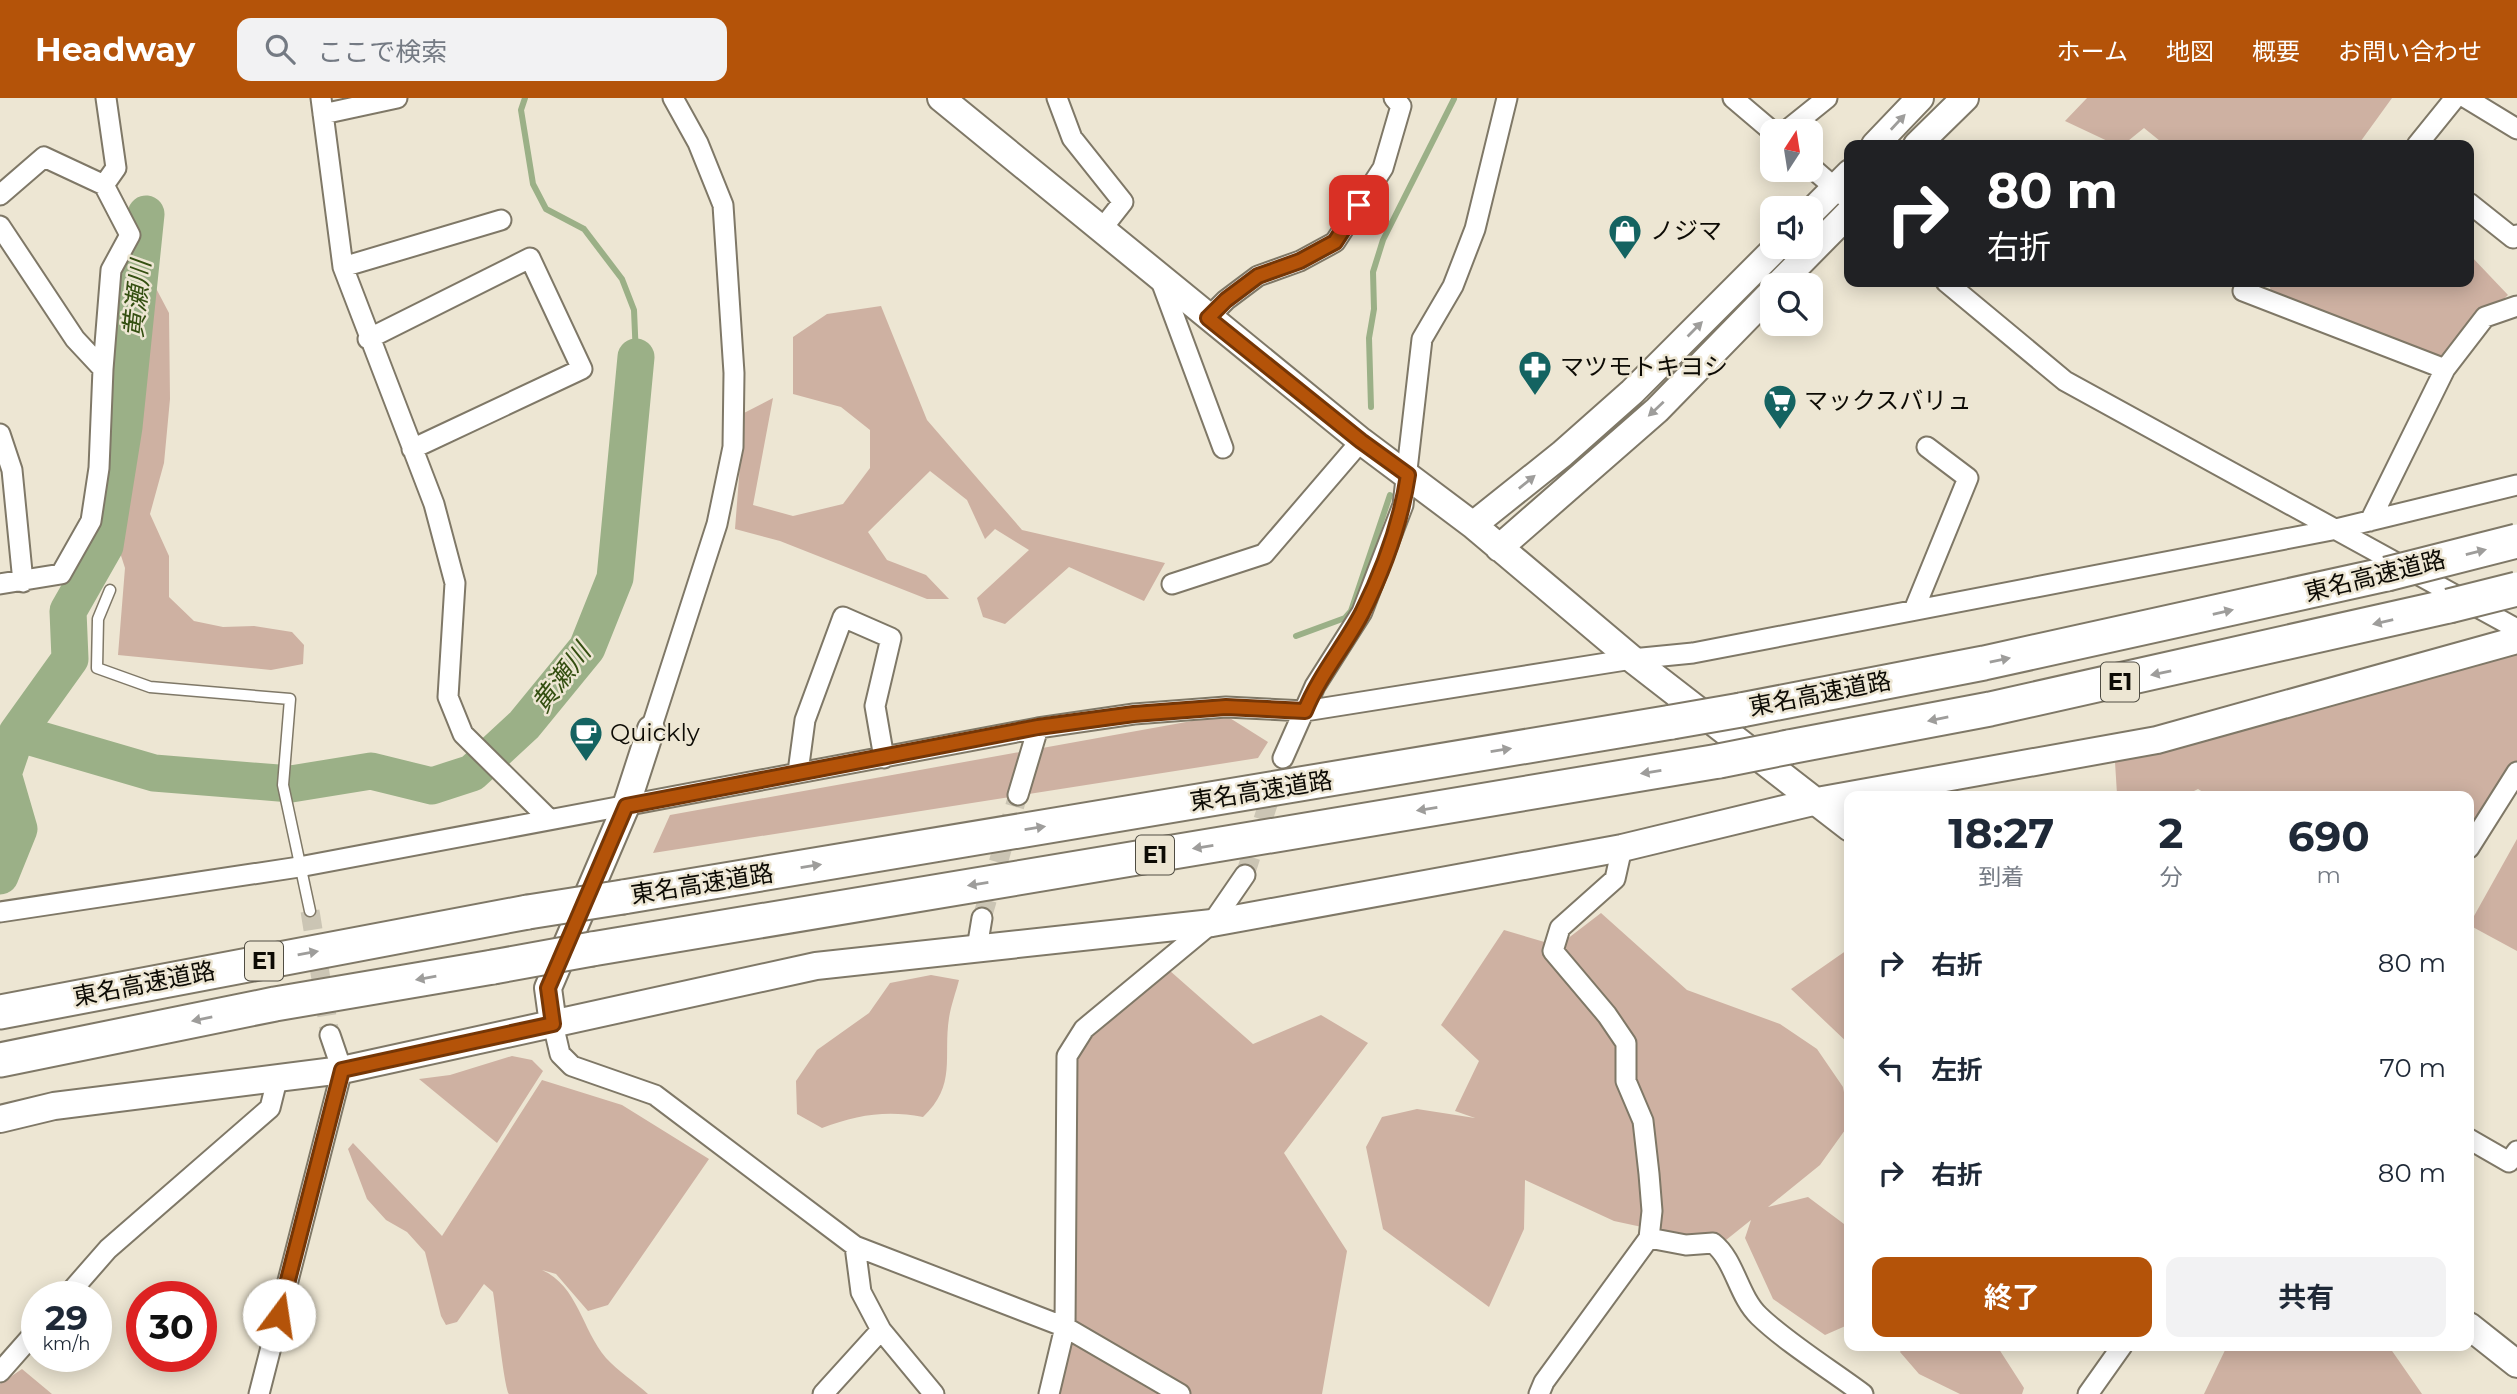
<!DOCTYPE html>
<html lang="ja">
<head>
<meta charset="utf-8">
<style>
	body { margin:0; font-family:Montserrat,"Noto Sans JP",sans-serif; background:#f2f2f3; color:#1f2937; height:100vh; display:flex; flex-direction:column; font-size:26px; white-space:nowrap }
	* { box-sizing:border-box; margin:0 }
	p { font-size:23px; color:#747a83 }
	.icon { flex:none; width:38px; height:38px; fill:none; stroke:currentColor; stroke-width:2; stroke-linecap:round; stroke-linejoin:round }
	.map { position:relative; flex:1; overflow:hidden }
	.side { position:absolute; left:1844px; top:693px; width:630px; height:560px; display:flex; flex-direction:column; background:#fff; border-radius:14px; box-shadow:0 4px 18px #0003 }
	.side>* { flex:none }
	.banner { position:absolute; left:1844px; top:42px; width:630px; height:147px; border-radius:14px; box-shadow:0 4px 18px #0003; background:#202124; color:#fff; overflow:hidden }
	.needle { width:46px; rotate:12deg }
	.fabs { position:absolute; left:1760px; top:21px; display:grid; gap:14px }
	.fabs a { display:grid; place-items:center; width:63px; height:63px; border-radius:14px; background:#fff; box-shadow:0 4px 18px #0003; font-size:35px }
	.speed { position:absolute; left:21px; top:1183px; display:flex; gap:14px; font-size:35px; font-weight:700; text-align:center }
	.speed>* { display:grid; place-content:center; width:91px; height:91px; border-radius:50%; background:#fff; box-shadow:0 4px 18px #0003; line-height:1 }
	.speed small { font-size:18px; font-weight:400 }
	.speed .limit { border:10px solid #d22; background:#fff; color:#111 }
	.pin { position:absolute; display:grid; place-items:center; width:60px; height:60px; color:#fff; margin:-30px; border-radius:14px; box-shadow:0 4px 10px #0006 }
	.me { position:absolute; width:77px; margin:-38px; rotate:14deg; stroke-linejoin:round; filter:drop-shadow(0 0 5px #0008) }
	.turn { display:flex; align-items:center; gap:24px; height:147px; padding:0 28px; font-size:32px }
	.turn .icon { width:91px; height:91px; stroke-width:2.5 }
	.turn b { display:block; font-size:49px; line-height:60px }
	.eta { display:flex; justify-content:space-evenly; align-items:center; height:119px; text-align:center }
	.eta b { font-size:42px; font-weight:700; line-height:49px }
	.action { display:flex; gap:14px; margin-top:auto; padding:14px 28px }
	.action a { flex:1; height:80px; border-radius:14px; background:#b45309; color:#fff; font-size:28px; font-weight:700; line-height:80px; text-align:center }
	.action a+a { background:#f2f2f3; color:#1f2937 }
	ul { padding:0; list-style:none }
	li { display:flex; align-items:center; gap:21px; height:105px; padding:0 28px }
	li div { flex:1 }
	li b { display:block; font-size:26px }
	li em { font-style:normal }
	header { display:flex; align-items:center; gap:42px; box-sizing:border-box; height:98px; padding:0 35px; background:#b45309; color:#fff }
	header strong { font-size:33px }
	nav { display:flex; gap:38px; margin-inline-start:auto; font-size:24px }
	.search { width:490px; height:63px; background:#f2f2f3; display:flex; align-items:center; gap:18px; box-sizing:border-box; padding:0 24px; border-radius:14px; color:#747a83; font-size:26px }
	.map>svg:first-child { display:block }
	.green { fill:#ceb1a2 }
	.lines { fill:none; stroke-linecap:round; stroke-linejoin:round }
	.stream { stroke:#9bb087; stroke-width:6 }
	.river { stroke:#9bb087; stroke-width:37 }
	.street-tunnel { stroke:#cbc5b4; stroke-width:19; stroke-dasharray:19 10; stroke-linecap:butt }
	.lane-casing { stroke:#7f7867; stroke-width:13 }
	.street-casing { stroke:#7f7867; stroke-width:23 }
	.secondary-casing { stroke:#7f7867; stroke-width:30 }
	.highway-casing { stroke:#7f7867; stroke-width:37 }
	.lane { stroke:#fff; stroke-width:10 }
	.street { stroke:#fff; stroke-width:19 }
	.secondary { stroke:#fff; stroke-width:26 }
	.highway { stroke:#fff; stroke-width:33 }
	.highway-bridge-casing { stroke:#7f7867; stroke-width:37; stroke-linecap:butt }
	.highway-bridge { stroke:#fff; stroke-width:33 }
	.oneway { fill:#9e9d9b }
	.route-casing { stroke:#753606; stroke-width:18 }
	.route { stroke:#b45309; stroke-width:12 }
	.labels { text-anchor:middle; stroke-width:5; stroke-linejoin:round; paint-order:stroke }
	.shield { fill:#ede6d3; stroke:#504d43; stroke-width:2 }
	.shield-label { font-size:23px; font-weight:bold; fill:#0d0b05 }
	.poi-label { font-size:24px; fill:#0d0b05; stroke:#ede6d3; text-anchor:start }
	.street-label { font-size:24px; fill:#0d0b05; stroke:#ede6d3 }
	.water-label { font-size:26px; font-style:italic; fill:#344f11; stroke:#ede6d3 }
</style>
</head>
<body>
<header>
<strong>Headway</strong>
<div class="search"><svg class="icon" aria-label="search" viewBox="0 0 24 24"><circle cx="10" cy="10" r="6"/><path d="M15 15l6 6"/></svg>ここで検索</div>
<nav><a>ホーム</a><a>地図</a><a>概要</a><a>お問い合わせ</a></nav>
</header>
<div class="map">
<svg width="2517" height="1296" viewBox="0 0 2517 1296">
	<rect width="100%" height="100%" fill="#ede6d3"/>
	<!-- green -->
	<path class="green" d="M2087,0H2392L2358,47H2165L2144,30L2123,47H2116L2065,23Z
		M2469,156L2508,197L2485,219L2445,271L2273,205L2269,184H2469Z
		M149,177L169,215L170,301L164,365L150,416L169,458V499L194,523L223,529L254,528L292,534L304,547L303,566L271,572L118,557L125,470L114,436Z
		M881,208L927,322L1022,432L1165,465L1144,503L1069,469L1005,526L983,519L977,500L1029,452L995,431L985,441L967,402L930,373L868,434L887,462L926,477L949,501H927L780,443L735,431L744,315L773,300L753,407L793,418L843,406L870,370V332L841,309L793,296V239L827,216Z
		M2517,550V665L2469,741V698H2209L2198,691L2184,698H2133L2129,693L2117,696L2115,664Z
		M1225,617L1268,644L1258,660L653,755L670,717Z
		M2517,741V853L2469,827Z
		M1601,815L1687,892L1780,926L1817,951L1843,989L1850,1025L1820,1067L1768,1109L1808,1099L1848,1129L1850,1226L1825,1237L1773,1201L1745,1140L1751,1122L1721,1146L1614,1123L1525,1082L1524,1131L1489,1209L1383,1131L1366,1049L1382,1019L1417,1011L1475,1020L1455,1013L1479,963L1441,927L1504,832L1558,848Z
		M1850,850V947L1791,891Z
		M1161,865L1253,946L1321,917L1368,945L1284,1055L1347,1153L1322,1296H1051L1074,948Z
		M931,877L959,882C956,894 951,907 949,920C943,959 957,987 923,1019C886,1012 857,1017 822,1030L797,1016L796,983L817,952L869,915L890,885Z
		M512,958L532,962L543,973L497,1045L419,981L450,977Z
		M542,982L622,1007L709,1061L608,1207L588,1213L556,1176L542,1172C578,1188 582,1232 606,1260C618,1273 635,1284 648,1296H509C504,1289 496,1210 493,1194L484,1186L457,1224L446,1227L441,1218L425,1154L407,1134L386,1122L367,1101L348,1051L353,1045L442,1138Z
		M1904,1248H1997L2024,1290L2022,1296H1960L1919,1276L1900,1254Z
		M2227,1248L2390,1250L2422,1296H2204Z
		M22,1271L52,1296H0V1286Z"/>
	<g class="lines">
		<!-- stream -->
		<path class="stream" d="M525,0L521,12L533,86L546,111L584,131L622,181L634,212L636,259
			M1371,309L1369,240L1374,211L1373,174L1383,142L1454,1
			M1296,538L1345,520L1351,513L1390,397"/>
		<!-- river -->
		<path class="river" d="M17,635L154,675L291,686L371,673L432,688L472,675L524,627L587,550L615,480L636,259
			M0,778L19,731L3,676L17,635L70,561L68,513L105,448L124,329L146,116"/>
		<!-- street-tunnel -->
		<path class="street-tunnel" d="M1245,777L1283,660
			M310,813L330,937
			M982,820L1018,697"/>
		<defs>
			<path id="lane" d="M110,492L98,521L97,570L150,589L290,601L283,687L310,813"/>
			<path id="street" d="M321,0L343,169L434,406L455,485L448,599L463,636L549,721
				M1057,0L1072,40L1123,104L1101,132
				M1733,0L1773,34
				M2466,0L2517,31
				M323,16L397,0
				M1786,33L1827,0
				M2417,47L2455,0
				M1811,69L1850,103
				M0,97L44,59L104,87
				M2469,105L2513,140L2517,137
				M0,128L75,241L103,271L99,370L91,423L61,476L0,486
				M343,169L501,122
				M1161,183L1223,350
				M1946,184L2065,283L2517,531
				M2243,193L2445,271
				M1208,220L1226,202L1258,178L1300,163L1335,144L1383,70L1401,8L1394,0
				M368,241L530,160L582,271L412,351
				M103,271L111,172L130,137L104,87L116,70L106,0
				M0,336L12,372L23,484
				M2370,423L2445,271L2485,219L2517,208
				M1172,486L1264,456L1361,343
				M1914,512L1968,380L1927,349
				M651,631L717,426L733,349L734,275L723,107L698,45L673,0
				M1283,660L1315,588L1362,514L1403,407L1422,241L1453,188L1475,131L1507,0
				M798,674L805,622L843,519L891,540L875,608L884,660
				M1018,697L1038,630
				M2469,750L2517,674
				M0,814L299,769L1038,630L1134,616L1226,609L1305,613L1632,561L1693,555L2332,432L2517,387
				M977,850L982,820
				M553,926L560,956L572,968L655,997L855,1148L1065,1229L1180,1296
				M2469,1041L2509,1064L2517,1053
				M1649,1140L1686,1147L1713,1145C1735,1162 1738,1198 1759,1218C1787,1245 1831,1272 1863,1296
				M855,1148L861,1194L881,1232L934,1296
				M66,1199L108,1151L270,1010L278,978
				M0,1274L37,1232
				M259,1296L342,972L330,937
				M823,1296L881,1232
				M1049,1296L1065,1229L1067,958L1084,931L1212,825L1245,777
				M1539,1296L1544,1284L1649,1140L1652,1113L1649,1076L1643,1023L1626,983V945L1607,917L1553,853L1560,830L1615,781L1622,750
				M2088,1296L2122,1248"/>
			<path id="secondary" d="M941,0L1361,343L1473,427L1632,561L1850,730
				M1875,47L1920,0
				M1917,47L1965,0
				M1811,114L1850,75
				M1778,187L1850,114
				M1473,427L1562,356L1632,294L1777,149
				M1499,450L1657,312L1773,193
				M553,926L548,890L626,708L651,631
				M0,1021L54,1008L342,972L816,868L1212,825L1622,750L1817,703L2157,642L2517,542
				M2469,1228L2517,1266"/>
			<path id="highway" d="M1741,612L1984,565L2387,476
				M1789,649L1990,611L2449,508
				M623,799L1672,624
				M592,851L1719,663
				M0,914L528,814
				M0,962L275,906L493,869"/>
		</defs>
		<!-- lane casing -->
		<use href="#lane" class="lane-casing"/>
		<!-- street casing -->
		<use href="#street" class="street-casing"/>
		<!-- secondary casing -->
		<use href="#secondary" class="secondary-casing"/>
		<!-- highway casing -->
		<use href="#highway" class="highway-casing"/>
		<!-- lane -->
		<use href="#lane" class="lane"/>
		<!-- street -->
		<use href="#street" class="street"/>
		<!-- secondary -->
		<use href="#secondary" class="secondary"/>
		<!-- highway -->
		<use href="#highway" class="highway"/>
		<defs>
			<path id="highway-bridge" d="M2387,476L2517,443
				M2449,508L2517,491
				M1672,624L1741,612
				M1719,663L1789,649
				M528,814L623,799
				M493,869L592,851"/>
		</defs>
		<!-- highway-bridge casing -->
		<use href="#highway-bridge" class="highway-bridge-casing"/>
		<!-- highway-bridge -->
		<use href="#highway-bridge" class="highway-bridge"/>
	</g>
	<!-- one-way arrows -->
	<defs><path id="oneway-solid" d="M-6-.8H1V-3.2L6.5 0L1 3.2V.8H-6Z" transform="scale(1.75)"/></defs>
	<g class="oneway">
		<use href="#oneway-solid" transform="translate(1898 24) rotate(-47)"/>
		<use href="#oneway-solid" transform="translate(1695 231) rotate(-45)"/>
		<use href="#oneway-solid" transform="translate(1656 311) rotate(137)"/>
		<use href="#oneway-solid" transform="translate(1527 384) rotate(-39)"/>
		<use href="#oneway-solid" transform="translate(2476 454) rotate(-14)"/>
		<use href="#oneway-solid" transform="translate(2223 514) rotate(-13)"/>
		<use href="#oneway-solid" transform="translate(2383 524) rotate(167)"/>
		<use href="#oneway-solid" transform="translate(2000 562) rotate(-12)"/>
		<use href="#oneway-solid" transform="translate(2161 575) rotate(168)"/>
		<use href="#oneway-solid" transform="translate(1938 621) rotate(169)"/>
		<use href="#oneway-solid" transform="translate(1501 652) rotate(-9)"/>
		<use href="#oneway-solid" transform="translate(1651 674) rotate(171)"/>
		<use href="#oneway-solid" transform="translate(1427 711) rotate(171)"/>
		<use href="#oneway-solid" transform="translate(1035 730) rotate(-9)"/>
		<use href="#oneway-solid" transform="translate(1203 749) rotate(171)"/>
		<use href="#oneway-solid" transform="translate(811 768) rotate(-9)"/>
		<use href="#oneway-solid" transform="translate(978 786) rotate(171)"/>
		<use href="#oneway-solid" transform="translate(308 855) rotate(-10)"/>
		<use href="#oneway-solid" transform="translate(426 880) rotate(170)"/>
		<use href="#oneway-solid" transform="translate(202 921) rotate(169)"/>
	</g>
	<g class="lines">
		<defs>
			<path id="route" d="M279,1217L342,972L553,926L548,890L626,708L1038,629L1134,616L1226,609L1305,613C1319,578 1344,549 1362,515C1383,473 1401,423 1408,377L1361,343L1208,220L1226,202L1258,178L1300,163L1335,144L1359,107"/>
		</defs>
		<!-- route casing -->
		<use href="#route" class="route-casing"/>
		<!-- route -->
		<use href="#route" class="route"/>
	</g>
	<!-- icons -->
	<defs>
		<symbol id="shop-pin" viewBox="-11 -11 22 30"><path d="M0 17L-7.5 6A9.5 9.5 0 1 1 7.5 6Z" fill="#146361" stroke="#ede6d3"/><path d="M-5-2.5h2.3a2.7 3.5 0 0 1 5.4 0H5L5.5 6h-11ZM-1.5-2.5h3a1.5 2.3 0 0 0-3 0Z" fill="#fff"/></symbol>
		<symbol id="pharmacy-pin" viewBox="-11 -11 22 30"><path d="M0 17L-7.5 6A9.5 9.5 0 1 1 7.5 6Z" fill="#146361" stroke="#ede6d3"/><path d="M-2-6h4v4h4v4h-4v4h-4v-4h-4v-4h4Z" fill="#fff"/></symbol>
		<symbol id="supermarket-pin" viewBox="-11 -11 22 30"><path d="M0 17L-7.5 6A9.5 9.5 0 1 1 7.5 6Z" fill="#146361" stroke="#ede6d3"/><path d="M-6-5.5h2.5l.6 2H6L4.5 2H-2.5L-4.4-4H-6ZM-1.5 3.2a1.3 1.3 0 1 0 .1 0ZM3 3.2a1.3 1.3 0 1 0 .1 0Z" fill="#fff"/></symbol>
		<symbol id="cafe-pin" viewBox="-11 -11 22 30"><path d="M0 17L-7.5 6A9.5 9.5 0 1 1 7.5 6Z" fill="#146361" stroke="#ede6d3"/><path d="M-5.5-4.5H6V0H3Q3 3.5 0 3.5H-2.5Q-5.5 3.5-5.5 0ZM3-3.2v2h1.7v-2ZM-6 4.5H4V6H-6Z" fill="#fff"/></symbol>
	</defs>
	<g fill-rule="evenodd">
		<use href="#shop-pin" x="1606" y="114" width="38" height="52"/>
		<use href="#pharmacy-pin" x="1516" y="250" width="38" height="52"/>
		<use href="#supermarket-pin" x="1761" y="284" width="38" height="52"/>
		<use href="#cafe-pin" x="567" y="616" width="38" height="52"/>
	</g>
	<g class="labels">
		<!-- shield labels -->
		<g class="shield">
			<rect x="2101" y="564.5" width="38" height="39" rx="5"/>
			<rect x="1136" y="737.5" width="38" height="39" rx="5"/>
			<rect x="245" y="843.5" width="38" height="39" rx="5"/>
		</g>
		<g class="shield-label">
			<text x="2120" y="592">E1</text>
			<text x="1155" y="765">E1</text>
			<text x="264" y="871">E1</text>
		</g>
		<!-- poi labels -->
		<g class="poi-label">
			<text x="1650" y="141">ノジマ</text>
			<text x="1560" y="277">マツモトキヨシ</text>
			<text x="1804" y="311">マックスバリュ</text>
			<text x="610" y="643">Quickly</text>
		</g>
		<!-- street labels -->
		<g class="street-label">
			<text transform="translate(2375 478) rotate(-14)" y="8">東名高速道路</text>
			<text transform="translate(1820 596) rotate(-11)" y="8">東名高速道路</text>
			<text transform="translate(1261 693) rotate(-9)" y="8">東名高速道路</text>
			<text transform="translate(702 786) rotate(-9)" y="8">東名高速道路</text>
			<text transform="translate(144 886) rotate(-11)" y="8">東名高速道路</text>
		</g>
		<!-- water labels -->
		<g class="water-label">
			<text transform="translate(137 201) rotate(-84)" y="9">黄瀬川</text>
			<text transform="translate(561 580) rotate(-53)" y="9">黄瀬川</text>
		</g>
	</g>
</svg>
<div class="fabs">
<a><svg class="needle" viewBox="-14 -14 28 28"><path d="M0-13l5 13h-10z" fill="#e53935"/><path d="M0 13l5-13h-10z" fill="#747a83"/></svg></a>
<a><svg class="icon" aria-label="sound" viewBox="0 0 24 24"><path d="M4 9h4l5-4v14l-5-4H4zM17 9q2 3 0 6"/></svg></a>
<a><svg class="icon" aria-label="search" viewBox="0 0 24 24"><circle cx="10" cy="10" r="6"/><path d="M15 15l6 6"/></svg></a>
</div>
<div class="speed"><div>29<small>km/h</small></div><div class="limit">30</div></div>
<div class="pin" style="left:1359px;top:107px;background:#d93025"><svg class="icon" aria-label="arrive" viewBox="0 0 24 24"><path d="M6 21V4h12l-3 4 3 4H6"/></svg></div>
<svg class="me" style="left:279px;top:1217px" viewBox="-20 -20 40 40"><circle r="19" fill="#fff"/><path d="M0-13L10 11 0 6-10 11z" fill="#b45309"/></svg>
<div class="banner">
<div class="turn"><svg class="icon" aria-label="right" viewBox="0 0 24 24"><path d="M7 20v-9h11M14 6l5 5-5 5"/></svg><div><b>80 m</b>右折</div></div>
</div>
<section class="side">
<div class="eta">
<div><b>18:27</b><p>到着</p></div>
<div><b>2</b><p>分</p></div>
<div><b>690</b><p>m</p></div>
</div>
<ul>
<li><svg class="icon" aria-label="right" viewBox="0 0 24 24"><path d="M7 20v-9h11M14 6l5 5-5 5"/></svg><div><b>右折</b></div><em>80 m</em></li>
<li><svg class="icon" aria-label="left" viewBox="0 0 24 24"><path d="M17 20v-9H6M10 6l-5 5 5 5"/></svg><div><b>左折</b></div><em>70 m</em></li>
<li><svg class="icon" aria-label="right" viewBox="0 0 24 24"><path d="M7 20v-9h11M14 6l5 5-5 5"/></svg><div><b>右折</b></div><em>80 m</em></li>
</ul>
<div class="action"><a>終了</a><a>共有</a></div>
</section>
</div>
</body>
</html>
